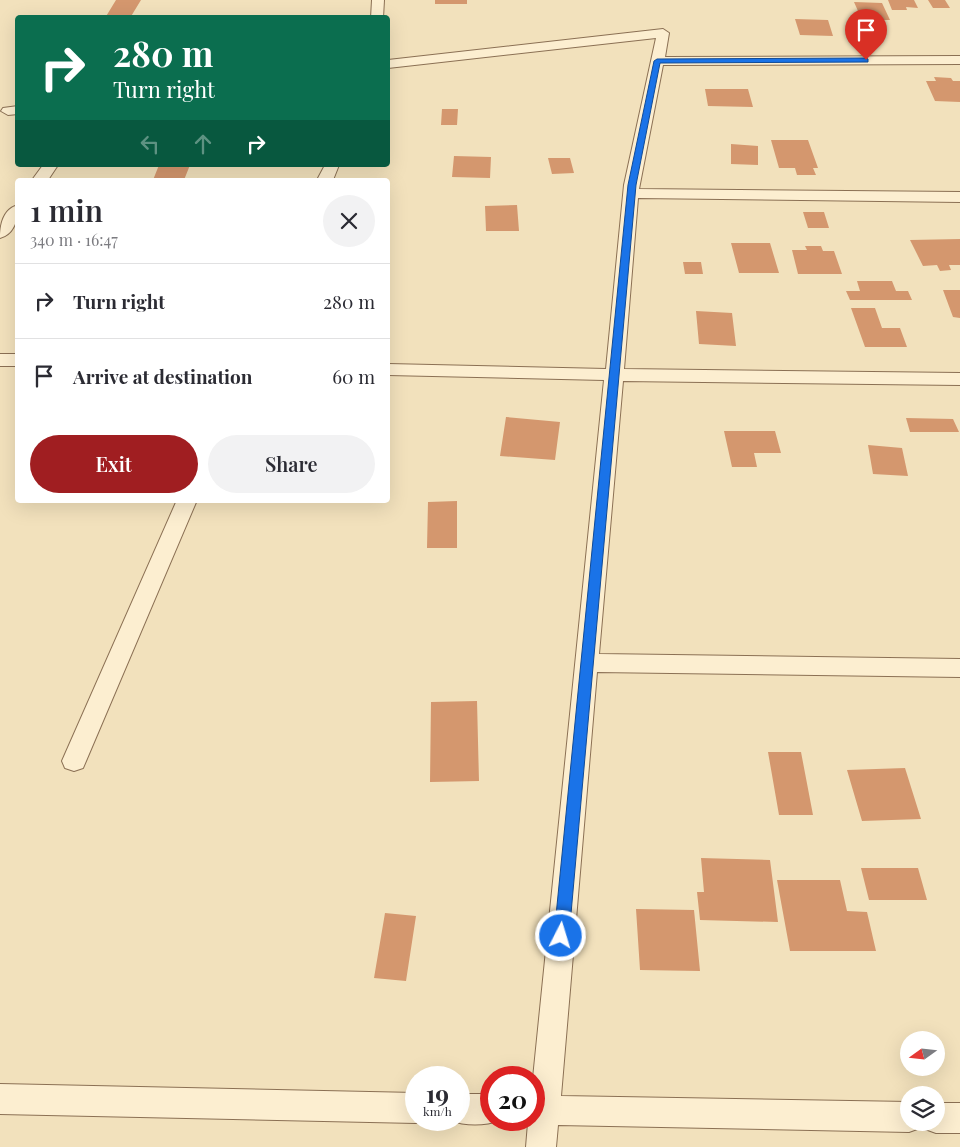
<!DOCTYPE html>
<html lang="en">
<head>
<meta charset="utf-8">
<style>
	body { margin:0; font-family:"Playfair Display",serif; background:#f2f2f3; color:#2b2b33; height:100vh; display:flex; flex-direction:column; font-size:19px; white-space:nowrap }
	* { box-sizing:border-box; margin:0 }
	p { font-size:16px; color:#7c7c81 }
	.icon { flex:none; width:28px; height:28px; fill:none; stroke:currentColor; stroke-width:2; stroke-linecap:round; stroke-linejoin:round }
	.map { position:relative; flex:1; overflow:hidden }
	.drawer { position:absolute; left:15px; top:178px; width:375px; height:325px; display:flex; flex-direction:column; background:#fff; border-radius:5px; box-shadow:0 5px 20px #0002 }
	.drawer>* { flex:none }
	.guide { position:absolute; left:15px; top:15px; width:375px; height:152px; border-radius:5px; box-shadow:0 5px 20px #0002; background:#0b6e4f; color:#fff; overflow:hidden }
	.needle { width:32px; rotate:255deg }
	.fabs { position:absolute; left:900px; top:1031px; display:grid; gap:10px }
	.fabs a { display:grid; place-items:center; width:45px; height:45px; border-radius:50%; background:#fff; box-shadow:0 5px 20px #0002; font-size:25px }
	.speed { position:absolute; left:405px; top:1066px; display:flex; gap:10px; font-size:25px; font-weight:700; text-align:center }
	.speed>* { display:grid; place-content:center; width:65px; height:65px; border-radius:50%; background:#fff; box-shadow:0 5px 20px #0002; line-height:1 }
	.speed small { font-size:12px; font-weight:400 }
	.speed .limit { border:8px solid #d22; background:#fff; color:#111 }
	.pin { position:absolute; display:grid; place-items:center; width:42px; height:42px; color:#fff; margin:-51px -21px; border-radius:50% 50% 50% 0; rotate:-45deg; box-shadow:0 0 5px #0007 }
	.pin .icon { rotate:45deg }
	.me { position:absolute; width:55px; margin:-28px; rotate:5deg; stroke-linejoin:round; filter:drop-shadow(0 0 4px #0008) }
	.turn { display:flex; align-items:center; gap:18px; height:105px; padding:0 15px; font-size:22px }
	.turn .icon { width:65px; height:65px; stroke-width:2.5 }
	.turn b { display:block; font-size:35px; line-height:42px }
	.lanes { display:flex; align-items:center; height:48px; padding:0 15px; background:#0003; justify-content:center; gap:25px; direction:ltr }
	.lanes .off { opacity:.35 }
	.round { display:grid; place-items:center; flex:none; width:52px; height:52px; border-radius:26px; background:#f2f2f3 }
	.overview { display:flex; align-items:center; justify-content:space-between; height:85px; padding:0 15px }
	h1 { font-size:30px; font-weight:600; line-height:38px }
	.cta { display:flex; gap:10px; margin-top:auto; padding:10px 15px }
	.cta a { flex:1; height:58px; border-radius:30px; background:#a01e21; color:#fff; font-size:20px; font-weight:600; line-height:58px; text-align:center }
	.cta a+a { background:#f2f2f3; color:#2b2b33 }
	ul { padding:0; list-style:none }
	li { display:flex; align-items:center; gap:15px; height:75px; padding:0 15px; border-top:1px solid #e1e1e2 }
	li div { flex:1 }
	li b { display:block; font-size:19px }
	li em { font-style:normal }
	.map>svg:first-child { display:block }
	.building { fill:#d4976e }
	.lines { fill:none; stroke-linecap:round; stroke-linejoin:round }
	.service-casing { stroke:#8b7054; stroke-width:2 }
	.service { fill:#fceed0; fill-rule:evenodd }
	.route { fill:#1a73e8; stroke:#114b97 }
</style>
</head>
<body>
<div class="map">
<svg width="960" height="1147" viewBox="0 0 960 1147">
	<rect width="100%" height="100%" fill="#f2e1bc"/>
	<!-- building -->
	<path class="building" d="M116,0H141L130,18H105Z
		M435,0H467V4H435Z
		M888,0H914L918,8L906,7L907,10H892Z
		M928,0H945L950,8H933Z
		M854,2L882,3L890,20H862Z
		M795,19L828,20L833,36L800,35Z
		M934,77L951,78L953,81H960V102L935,101L926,81H936Z
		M705,89H748L753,107L708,106Z
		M442,109H458L457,125H441Z
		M771,140H808L818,168H813L816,175H797L795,168H779Z
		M731,144L758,146V165L731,164Z
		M454,156L491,157L490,178L452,177Z
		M548,158H570L574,173L552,174Z
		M159,165H190L184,180H153Z
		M517,205L519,231H486L485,206Z
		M803,212H824L829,228H808Z
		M960,239V265H949L951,270L940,271L937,265L923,266L910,240Z
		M731,243H770L779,273H739Z
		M805,246H821L823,251H834L842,274H798L792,250H807Z
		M683,262H701L703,274H685Z
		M857,281H892L896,291H908L912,300H850L846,291H860Z
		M943,290H960V318L953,317Z
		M851,308H875L882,328H900L907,347H865Z
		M696,311L732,313L736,346L699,344Z
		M506,417L560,422L555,460L500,456Z
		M906,418L953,419L959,432H910Z
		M724,431H775L781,453H754L757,467H732Z
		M868,445L902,448L908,476L873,474Z
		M457,501V548H427L428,502Z
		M477,701L479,781L430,782L431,702Z
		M768,752H801L813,815H779Z
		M905,768L921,819L862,821L847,770Z
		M701,858L770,860L778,922L700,920L697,892H704Z
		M861,868H918L927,900H869Z
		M777,880H840L847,911L867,912L876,951H790Z
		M636,909L694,910L700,971L640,970Z
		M385,913L416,916L406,981L374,978Z"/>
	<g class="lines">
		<defs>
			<path id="service" d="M372,0H384L383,18H371Z
				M663,29L669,33L665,57L960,56V64L663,65L639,189L960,192V202L638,198L624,369L960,373V385L623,381L599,654L960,659V677L597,672L561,1096L909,1102V1122H922L920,1128L909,1132L558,1125L556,1147H526L528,1123L523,1120H534L533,1078L604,380L388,375V364L606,369L624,185L656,38L388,68V60Z
				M18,106V114L8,115L1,111L3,108Z
				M43,165H58L48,180H32Z
				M325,165H339L333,180H317Z
				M18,205C18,218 15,234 0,238C0,225 3,209 18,205Z
				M0,354H18V366H0Z
				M177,500H197L86,761L83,768L74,771L65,768L62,761Z
				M0,1084L416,1093V1120H423L416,1123L0,1114Z
				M459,1094H491V1120H500C485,1126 465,1126 450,1120H459Z
				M936,1103H960V1133H936L925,1129L923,1122H936Z"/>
		</defs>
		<!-- service casing -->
		<use href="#service" class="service-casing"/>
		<!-- service -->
		<use href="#service" class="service"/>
	</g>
	<!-- route -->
	<path class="route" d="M866,58L868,59V62L660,63L636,185L569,936L566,940L561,942L556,940L554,936L628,185L654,61L657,59Z"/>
</svg>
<div class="fabs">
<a><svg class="needle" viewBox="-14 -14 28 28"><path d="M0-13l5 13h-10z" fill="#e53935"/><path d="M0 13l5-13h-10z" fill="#7c7c81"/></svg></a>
<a><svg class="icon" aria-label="layers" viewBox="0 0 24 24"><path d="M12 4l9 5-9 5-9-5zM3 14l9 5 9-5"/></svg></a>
</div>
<div class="speed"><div>19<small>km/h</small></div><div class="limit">20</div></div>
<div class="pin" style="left:866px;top:60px;background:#d93025"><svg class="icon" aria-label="arrive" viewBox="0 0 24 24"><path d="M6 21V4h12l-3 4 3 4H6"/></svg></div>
<svg class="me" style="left:561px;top:936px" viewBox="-20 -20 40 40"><circle r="17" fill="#1a73e8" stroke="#fff" stroke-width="3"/><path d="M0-11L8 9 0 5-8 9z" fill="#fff"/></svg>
<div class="guide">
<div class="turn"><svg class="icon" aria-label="right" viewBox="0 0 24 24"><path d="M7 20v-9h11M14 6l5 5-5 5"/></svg><div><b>280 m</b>Turn right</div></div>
<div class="lanes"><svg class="icon off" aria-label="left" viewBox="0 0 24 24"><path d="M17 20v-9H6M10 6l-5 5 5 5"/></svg><svg class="icon off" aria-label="ahead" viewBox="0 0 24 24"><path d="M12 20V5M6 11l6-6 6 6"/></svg><svg class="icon" aria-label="right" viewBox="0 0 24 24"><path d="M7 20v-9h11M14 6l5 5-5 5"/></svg></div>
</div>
<section class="drawer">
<div class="overview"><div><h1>1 min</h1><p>340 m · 16:47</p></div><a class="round"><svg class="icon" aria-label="close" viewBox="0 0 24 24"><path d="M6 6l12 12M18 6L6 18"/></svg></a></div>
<ul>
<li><svg class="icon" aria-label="right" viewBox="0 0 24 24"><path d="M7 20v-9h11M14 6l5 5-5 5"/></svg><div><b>Turn right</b></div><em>280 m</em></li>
<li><svg class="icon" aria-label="arrive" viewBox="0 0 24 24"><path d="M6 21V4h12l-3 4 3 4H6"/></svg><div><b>Arrive at destination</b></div><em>60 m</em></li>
</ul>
<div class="cta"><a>Exit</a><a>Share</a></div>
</section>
</div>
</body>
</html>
